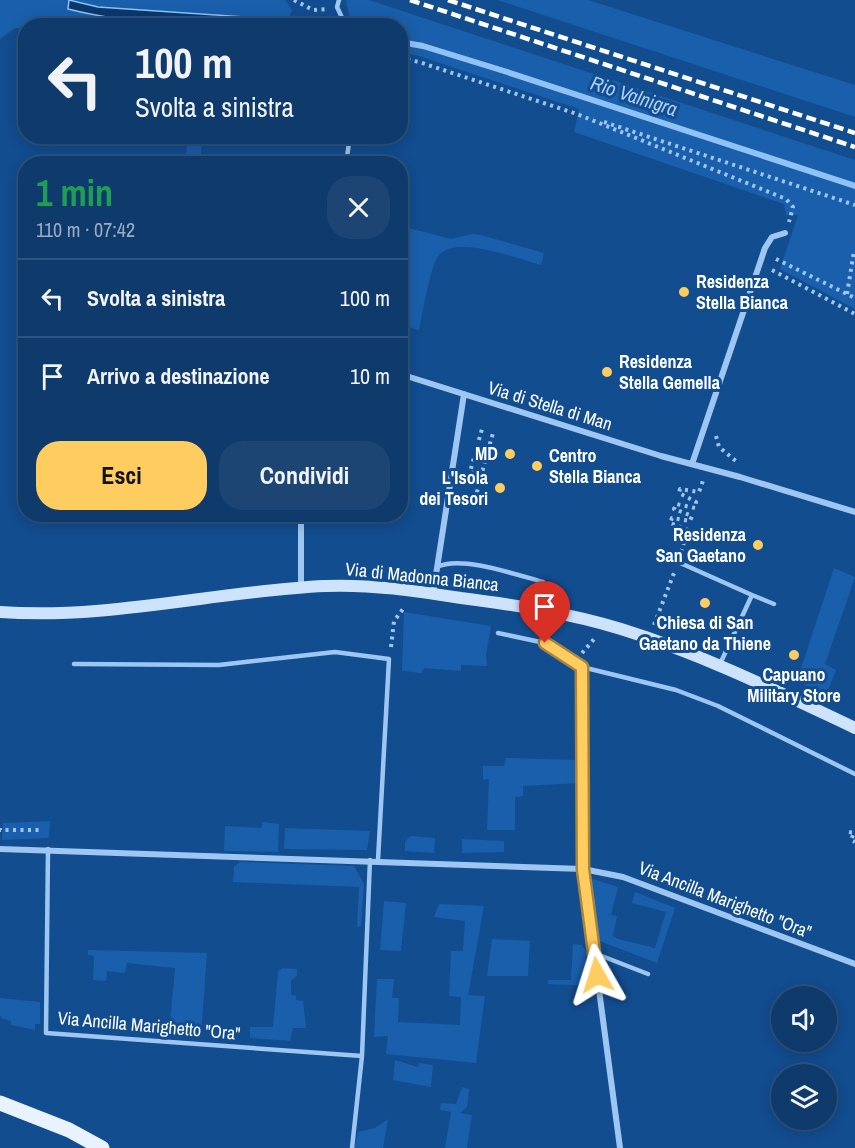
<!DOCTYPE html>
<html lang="it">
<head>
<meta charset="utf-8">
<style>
	body { margin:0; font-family:"Archivo Narrow",sans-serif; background:#1c4574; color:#f1f3f6; height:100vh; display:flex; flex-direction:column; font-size:22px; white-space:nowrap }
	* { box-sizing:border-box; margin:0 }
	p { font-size:20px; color:#9badc2 }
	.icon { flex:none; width:33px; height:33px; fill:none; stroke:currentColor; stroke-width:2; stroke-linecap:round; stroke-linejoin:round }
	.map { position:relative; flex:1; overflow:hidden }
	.panel { position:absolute; left:18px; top:156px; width:390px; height:366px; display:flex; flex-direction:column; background:#0e3a6c; border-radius:24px; box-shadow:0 3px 15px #0003,0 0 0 2px #2e547f }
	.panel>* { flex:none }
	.guide { position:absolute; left:18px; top:18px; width:390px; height:126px; border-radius:24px; box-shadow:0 3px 15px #0003,0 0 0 2px #2e547f; background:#0e3a6c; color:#f1f3f6; overflow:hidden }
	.buttons { position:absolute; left:771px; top:986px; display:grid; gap:12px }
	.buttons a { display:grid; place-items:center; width:66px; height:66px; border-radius:50%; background:#0e3a6c; box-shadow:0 3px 15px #0003,0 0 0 2px #2e547f; font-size:30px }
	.pin { position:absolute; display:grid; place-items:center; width:51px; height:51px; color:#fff; margin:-62px -26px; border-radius:50% 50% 50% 0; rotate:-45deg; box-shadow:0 0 6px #0007 }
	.pin .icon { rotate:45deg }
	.me { position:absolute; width:66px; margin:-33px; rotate:354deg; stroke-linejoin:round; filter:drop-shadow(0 0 4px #0008) }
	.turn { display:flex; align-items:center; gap:21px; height:126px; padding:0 18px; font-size:27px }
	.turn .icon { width:78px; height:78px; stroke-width:2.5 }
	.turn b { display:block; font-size:42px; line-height:51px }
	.round { display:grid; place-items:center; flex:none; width:63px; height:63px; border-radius:24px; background:#1c4574 }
	.headline { display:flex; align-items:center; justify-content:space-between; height:102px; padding:0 18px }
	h1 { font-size:36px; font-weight:700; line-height:45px; color:#1e9e55 }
	.button { display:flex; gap:12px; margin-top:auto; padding:12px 18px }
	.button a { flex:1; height:69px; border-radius:24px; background:#ffcc5f; color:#111; font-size:24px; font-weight:700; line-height:69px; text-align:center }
	.button a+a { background:#1c4574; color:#f1f3f6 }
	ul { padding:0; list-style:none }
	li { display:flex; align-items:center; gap:18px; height:78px; padding:0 18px; border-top:2px solid #2e547f }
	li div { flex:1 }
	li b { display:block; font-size:22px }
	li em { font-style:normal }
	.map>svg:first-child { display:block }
	.green { fill:#1a5fab }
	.water { fill:#0b386d; stroke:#90c2f5; stroke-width:1.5 }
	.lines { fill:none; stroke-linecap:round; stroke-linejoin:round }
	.stream { stroke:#90c2f5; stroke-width:6 }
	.path { stroke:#9ec6f2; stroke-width:4; stroke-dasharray:3 4.5; stroke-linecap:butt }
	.lane { stroke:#9ec6f2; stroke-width:4.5 }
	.street { stroke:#9ec6f2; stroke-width:6 }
	.secondary { stroke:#cde3fc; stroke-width:12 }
	.primary { stroke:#e9f2ff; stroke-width:15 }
	.rail { stroke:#fff; stroke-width:4.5; stroke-dasharray:10 4.5; stroke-linecap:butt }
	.route-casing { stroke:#a6853e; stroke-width:15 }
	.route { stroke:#ffcc5f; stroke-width:10 }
	.poi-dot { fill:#ffcc5f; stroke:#124d90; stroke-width:2 }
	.labels { text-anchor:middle; stroke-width:6; stroke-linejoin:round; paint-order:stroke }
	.poi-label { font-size:18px; font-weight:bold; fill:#fff; stroke:#124d90; text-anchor:start }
	.street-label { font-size:18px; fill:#fff; stroke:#124d90 }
	.water-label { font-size:20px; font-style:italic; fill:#aad0f9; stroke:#124d90 }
</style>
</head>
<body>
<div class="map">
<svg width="855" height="1148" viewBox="0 0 855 1148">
	<rect width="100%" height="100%" fill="#124d90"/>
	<!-- green -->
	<path class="green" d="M0,0H69L68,9L98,17L209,25L26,26L25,28H15L0,39Z
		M73,0H285L292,10L288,20L97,7Z
		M346,0H369L855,160V309L780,269L798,215H786L784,204L574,132L579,109L419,56L401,52L400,26L357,25L349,16Z
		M497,0H588L855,85V117Z
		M188,137H202L200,163H185Z
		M401,226L451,239L473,234L481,235L544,253L541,265C518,259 452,232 437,258C429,273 423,312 419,330L401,325Z
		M834,568L855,577L825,664L836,670L826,695L797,681Z
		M404,612L491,626L486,655L487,666L461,665V671L424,668L422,673L402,671Z
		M506,758L578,760L579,783L523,786V796L515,797V830H487L489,779L483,780V766H504Z
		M50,821L49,838L2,840L3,823Z
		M262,822L279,824L278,852L224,851L225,826L262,828Z
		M285,828L370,831L367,850L284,849Z
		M410,836L435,838L434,853L405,851V842Z
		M462,839L504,841V852L462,853Z
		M240,862L354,866L364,884L361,926L357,927L359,887L233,882L234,867Z
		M593,879L618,887L611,915L617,916L613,936L618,939L655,948L666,912L632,903L635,892L675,908L657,963L597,940L590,881Z
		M384,901L406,903L401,951L380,950Z
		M439,904L484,906L468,995L485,996L476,1063L386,1054L388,1036L374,1037L377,979H394L392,998H399L398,1022L460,1025L461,997L449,996L451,951H463L465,921L434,917Z
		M492,939L530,941L528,976H487Z
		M573,944L582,945L588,954L592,986L548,984V980H571Z
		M88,950L207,953L201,1036L169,1034L175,968L127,963L125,973L107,971L106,981L93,980L94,956L88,955Z
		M283,968L297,969V976L291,980V995L296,996V1000L303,1001L306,1028H293L290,1041L250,1038V1027H273L278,971Z
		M0,998L40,1002V1024H35V1030L11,1025V1021L3,1019L0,1016Z
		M395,1060L418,1067L419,1063L433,1065L431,1087L393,1080Z
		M462,1087L469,1089L467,1107L460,1113L472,1115L467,1148H445L451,1112L440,1110L441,1103L456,1104Z
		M388,1119L383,1148H354L358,1132L375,1128Z"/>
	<!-- water -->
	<path class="water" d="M69,0L98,7L288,20L287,25C215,26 139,27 68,9Z"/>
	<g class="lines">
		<!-- stream -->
		<path class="stream" d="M400,42L423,46L504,71L855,186"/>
		<!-- path -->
		<path class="path" d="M294,0L313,10L328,9
			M400,58L419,62L577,114L786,199L793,207L789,222
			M604,122L855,205
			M776,259L855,298
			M772,270L855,314
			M847,294L854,251
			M716,436L719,447L737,462
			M481,476L470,472L482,429
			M479,507L476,496L485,461L480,460L485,461L493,433
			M681,552L688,530L670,523L672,518L690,521L692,516L674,509L676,504L695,508L696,502L679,493L680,489L699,492L704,478
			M654,625L674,573
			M391,647L394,621L403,609
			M582,653L595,638
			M0,828V830H42
			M849,832L854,833L851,840L855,842"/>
		<!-- lane -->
		<path class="lane" d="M339,0L337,7L346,26
			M346,164L350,136
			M678,562L752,595L720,664
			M437,567C461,555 517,575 543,582L554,597L552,611
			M752,595L774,604
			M498,633L545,643L582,667L676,690L718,706L855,774
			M74,664L219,665L335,652L389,659L378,860
			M48,849L46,1033L362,1056
			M594,953L648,974
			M352,1148L362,1056L370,860"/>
		<!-- street -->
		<path class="street" d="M400,374L661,456L740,477L855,512
			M692,464L765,248L772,237L785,233
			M301,588V514
			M433,594L464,394
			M582,667L583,869L620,1148
			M0,849L583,869L623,877L855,964"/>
		<!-- secondary -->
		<path class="secondary" d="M0,612C109,620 217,591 325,586C371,584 416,591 461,598C515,605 569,613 621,629C702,654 779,692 855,728"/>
		<!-- primary -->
		<path class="primary" d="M0,1103L69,1130L102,1148"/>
		<!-- rail -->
		<path class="rail" d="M410,0L855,147
			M448,0L855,133"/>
	</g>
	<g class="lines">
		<defs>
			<path id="route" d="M545,643L582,667L583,869L597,975"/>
		</defs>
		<!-- route casing -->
		<use href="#route" class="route-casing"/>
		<!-- route -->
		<use href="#route" class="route"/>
	</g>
	<!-- markers -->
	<g class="poi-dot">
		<circle cx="684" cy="292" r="6"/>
		<circle cx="607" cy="372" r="6"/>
		<circle cx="510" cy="454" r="6"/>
		<circle cx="537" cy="466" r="6"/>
		<circle cx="500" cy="488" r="6"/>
		<circle cx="758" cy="545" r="6"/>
		<circle cx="705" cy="603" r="6"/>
		<circle cx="794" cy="655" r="6"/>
	</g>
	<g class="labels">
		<!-- poi labels -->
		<g class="poi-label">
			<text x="696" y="288">Residenza<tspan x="696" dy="21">Stella Bianca</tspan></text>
			<text x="619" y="368">Residenza<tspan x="619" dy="21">Stella Gemella</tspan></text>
			<text x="498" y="460" text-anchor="end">MD</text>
			<text x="549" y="462">Centro<tspan x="549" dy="21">Stella Bianca</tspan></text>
			<text x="488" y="484" text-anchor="end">L'Isola<tspan x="488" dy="21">dei Tesori</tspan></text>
			<text x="746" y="541" text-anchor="end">Residenza<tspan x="746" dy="21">San Gaetano</tspan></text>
			<text x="705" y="629" text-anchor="middle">Chiesa di San<tspan x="705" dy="21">Gaetano da Thiene</tspan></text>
			<text x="794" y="681" text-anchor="middle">Capuano<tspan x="794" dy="21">Military Store</tspan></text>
		</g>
		<!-- street labels -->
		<g class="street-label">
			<text transform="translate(550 406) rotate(17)" y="6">Via di Stella di Man</text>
			<text transform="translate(422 577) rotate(6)" y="6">Via di Madonna Bianca</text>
			<text transform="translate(725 900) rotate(21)" y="6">Via Ancilla Marighetto "Ora"</text>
			<text transform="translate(149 1026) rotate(5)" y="6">Via Ancilla Marighetto "Ora"</text>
		</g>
		<!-- water labels -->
		<g class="water-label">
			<text transform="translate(634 96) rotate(18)" y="7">Rio Valnigra</text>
		</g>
	</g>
</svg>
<div class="buttons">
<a><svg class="icon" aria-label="sound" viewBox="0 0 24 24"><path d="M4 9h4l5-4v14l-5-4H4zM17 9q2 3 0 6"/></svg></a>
<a><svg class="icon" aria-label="layers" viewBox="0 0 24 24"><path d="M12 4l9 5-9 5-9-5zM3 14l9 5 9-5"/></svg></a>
</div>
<div class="pin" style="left:545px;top:643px;background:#d93025"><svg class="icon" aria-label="arrive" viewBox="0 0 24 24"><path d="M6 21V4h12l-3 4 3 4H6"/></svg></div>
<svg class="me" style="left:597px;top:975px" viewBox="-20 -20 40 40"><path d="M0-17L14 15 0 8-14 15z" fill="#ffcc5f" stroke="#fff" stroke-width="4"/></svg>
<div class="guide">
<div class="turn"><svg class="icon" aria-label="left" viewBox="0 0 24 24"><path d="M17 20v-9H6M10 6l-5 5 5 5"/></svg><div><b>100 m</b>Svolta a sinistra</div></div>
</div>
<section class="panel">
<div class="headline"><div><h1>1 min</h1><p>110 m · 07:42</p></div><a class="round"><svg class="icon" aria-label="close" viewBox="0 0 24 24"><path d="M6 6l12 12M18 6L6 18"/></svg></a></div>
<ul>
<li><svg class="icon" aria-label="left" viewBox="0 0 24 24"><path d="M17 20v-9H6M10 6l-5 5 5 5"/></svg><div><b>Svolta a sinistra</b></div><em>100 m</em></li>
<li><svg class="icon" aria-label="arrive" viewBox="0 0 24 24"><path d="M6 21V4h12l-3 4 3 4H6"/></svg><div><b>Arrivo a destinazione</b></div><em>10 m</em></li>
</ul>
<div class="button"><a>Esci</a><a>Condividi</a></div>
</section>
</div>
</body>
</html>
